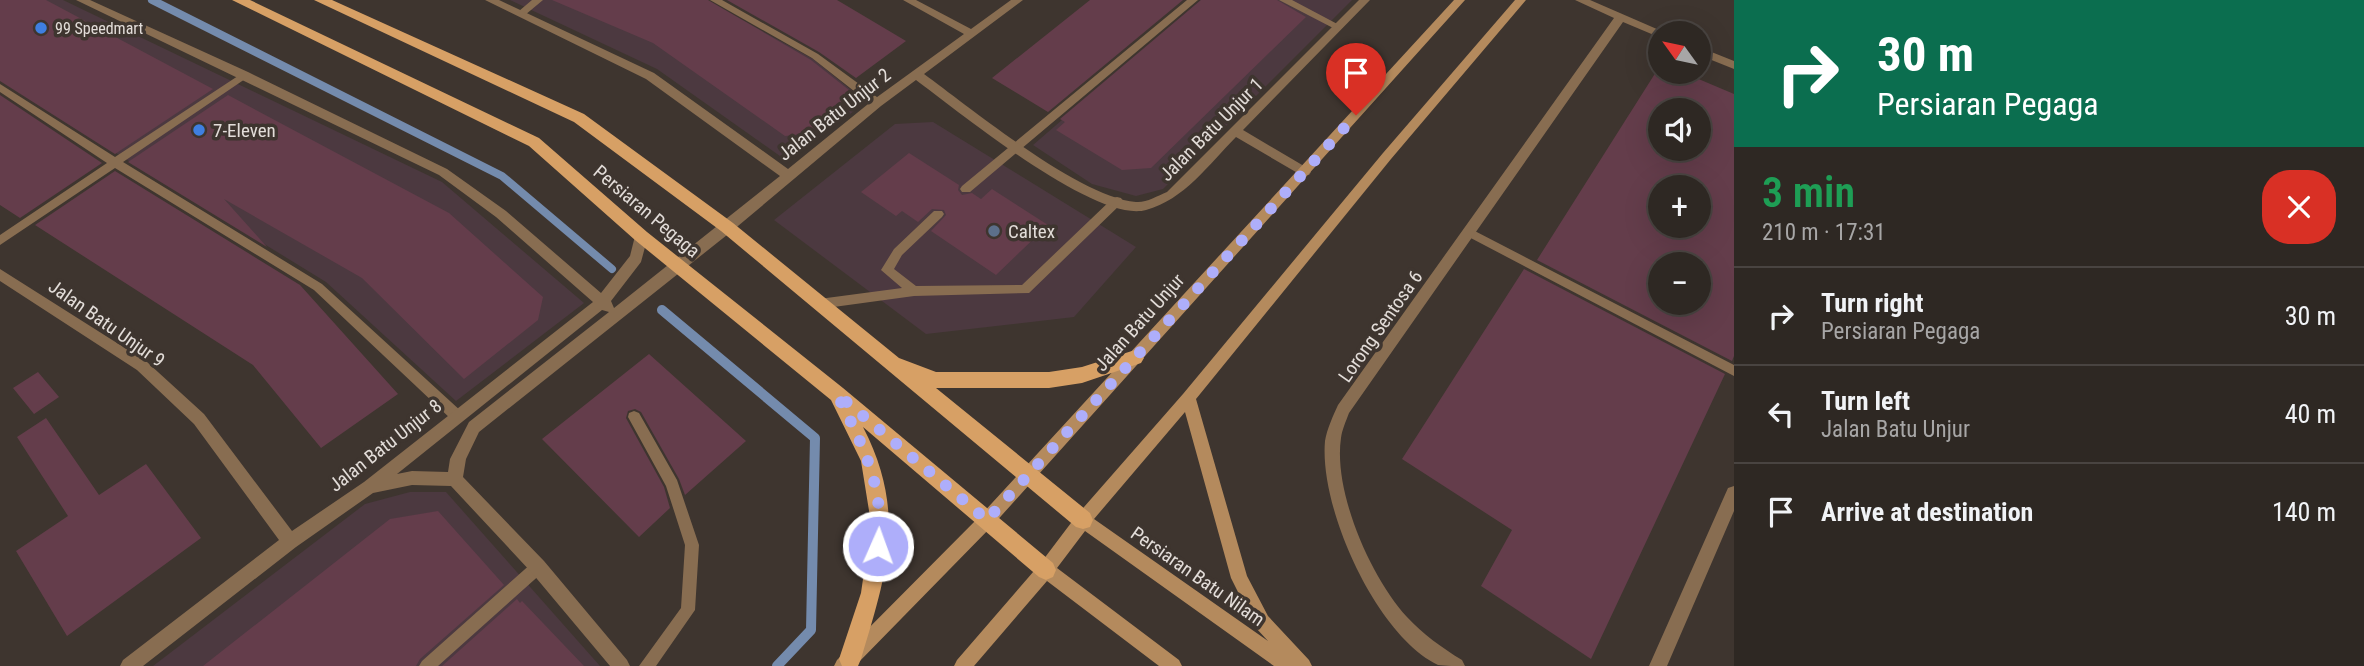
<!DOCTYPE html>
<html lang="en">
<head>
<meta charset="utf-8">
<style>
	body { margin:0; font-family:"Roboto Condensed",sans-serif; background:#36302b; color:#f1f3f6; height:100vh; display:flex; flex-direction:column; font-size:26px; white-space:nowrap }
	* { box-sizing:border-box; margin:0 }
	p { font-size:23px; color:#a7a6a6 }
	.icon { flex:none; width:38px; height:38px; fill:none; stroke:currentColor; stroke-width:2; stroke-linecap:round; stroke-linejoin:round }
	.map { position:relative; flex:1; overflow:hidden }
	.panel { display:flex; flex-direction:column; background:#2e2823; width:630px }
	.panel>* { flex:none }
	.guide { background:#0b6e4f; color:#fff; overflow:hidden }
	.needle { width:46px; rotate:303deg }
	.buttons { position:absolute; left:1648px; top:21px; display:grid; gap:14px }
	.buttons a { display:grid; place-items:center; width:63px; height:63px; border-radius:50%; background:#2e2823; box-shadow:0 7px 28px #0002,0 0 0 2px #494441; font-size:35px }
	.pin { position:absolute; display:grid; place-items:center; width:60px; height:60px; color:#fff; margin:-72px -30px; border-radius:50% 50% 50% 0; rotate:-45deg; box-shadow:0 0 7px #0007 }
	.pin .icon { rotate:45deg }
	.me { position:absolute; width:77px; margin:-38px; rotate:2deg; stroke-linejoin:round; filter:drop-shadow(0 0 5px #0008) }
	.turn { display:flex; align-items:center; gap:24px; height:147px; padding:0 28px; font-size:32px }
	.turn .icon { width:91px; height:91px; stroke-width:2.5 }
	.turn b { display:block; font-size:49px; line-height:60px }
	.round { display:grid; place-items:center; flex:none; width:74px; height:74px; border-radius:28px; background:#36302b }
	.overview { display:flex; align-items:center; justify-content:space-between; height:119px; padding:0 28px }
	h1 { font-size:42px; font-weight:600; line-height:52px; color:#1e9e55 }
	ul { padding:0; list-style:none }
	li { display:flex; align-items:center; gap:21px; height:98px; padding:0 28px; border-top:2px solid #494441 }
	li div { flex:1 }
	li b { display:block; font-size:26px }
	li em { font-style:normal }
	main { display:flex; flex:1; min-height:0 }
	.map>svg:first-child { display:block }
	.commercial { fill:#4c3940 }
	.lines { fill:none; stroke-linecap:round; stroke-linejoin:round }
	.stream-far1 { stroke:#748bad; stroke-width:8 }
	.stream { stroke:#748bad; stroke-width:10 }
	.building { fill:#643d4b; fill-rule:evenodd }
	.lane { fill:#886d51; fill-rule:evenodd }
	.street { fill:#886d51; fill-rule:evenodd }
	.secondary { fill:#b48a5d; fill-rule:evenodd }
	.primary { fill:#d7a065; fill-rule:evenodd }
	.route { stroke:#aeaefa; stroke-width:12; stroke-dasharray:0 21.6 }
	.shop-dot { fill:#3f7fe0; stroke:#3e352f; stroke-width:2.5 }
	.service-dot { fill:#5c6f8a; stroke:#3e352f; stroke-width:2.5 }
	.labels { text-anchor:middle; stroke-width:7; stroke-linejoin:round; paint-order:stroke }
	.far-poi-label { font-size:16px; fill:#e3ddd9; stroke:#3e352f; text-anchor:start }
	.street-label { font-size:19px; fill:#e3ddd9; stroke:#3e352f }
	.poi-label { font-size:19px; fill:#e3ddd9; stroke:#3e352f; text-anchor:start }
</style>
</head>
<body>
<main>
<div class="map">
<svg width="1734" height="666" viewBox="0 0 1734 666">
	<rect width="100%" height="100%" fill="#3e352f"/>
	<!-- commercial -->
	<path class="commercial" d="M0,0H63L442,182L584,303L456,401L326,282L116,153Z
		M510,0H706L813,59L866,102L787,161L657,69Z
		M1201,0H1352L1163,189L1136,196L1092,184L1033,145Z
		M933,122L1136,247L1074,317L926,334L774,220L895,124Z
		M410,492H446L600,666H153L365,504Z"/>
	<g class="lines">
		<!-- stream-far1 -->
		<path class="stream-far1" d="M152,0L502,176L612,269"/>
		<!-- stream -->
		<path class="stream" d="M662,310L815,438L811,630L777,666"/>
	</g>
	<!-- building -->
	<path class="building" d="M0,0H46L213,89L115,154L0,81Z
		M552,0H708L811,60L859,98L813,133L785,136L653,43Z
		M727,0H837L906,41L856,78L819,52Z
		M1090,0H1183L1048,112L992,78Z
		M1201,0H1277L1306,17L1151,168L1122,170L1056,130L1065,122L1060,119Z
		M1656,72H1682L1734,94V356L1732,361L1537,260ZM1661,110H1699V149H1661ZM1661,187H1699V226H1661ZM1661,264H1699V303H1661Z
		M0,95L102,163L20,218L0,205Z
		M228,95L449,213L543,297L538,320L464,379L362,278L224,199L267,247L128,162Z
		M909,153L959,185L958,190L962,195L972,193L981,199L992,189L1048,225L996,275L931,231L946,215L944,210L932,209L918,222L902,211L896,216L861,192Z
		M115,171L300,285L398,394L321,448L253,365L35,225Z
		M1524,269L1725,374L1591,659L1481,586L1512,530L1402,459Z
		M649,354L746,441L685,495L679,479L641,412L635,409L628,411L626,418L664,487L670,508L639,537L542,439Z
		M38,372L59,397L34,414L13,388Z
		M46,418L99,495L146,464L201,538L67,636L16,551L68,516L17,437Z
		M438,511L504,585L420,659L416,666H203L390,519Z
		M517,599L520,603L522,601L584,666H442Z"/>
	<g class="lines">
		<!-- lane -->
		<path class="lane" d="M532,0H543L525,15H519V11Z
			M710,0H722L818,54L881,100V106H873L812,58Z
			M1187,0H1198L970,192H962L960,189L962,186Z
			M1279,0H1292L1343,27L1338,30L1335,29Z
			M244,72L249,75L248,77L123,162L322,284L462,412L463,416L462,420L457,422L452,420L314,290L115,168L0,245V235L107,163L0,92V84L115,157Z
			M1117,197L1121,198L1123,201L1121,204L1029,293L914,296L819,309L815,307L813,304L815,301L819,299L902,288L881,270L894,249L934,211H942L944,214L942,217L902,255L894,269L916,286L1022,285L1113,198Z
			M1469,228L1734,365V376L1465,235L1463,232Z
			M634,411L639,413L677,480L699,545L695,610L656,666H639L681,608L685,545L666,486L628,417L629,413Z
			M538,560L543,562L545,567L543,572L438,666H419L422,661L533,562Z"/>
		<!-- street -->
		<path class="street" d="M76,0H90L248,72L447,169L506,211L601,293L630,256L636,232H646L648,236L641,262L611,301L614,308L780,176L646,79L485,0H499L654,73L788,169L873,100L964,34L903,0H916L971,29L1011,0H1023L924,74C972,109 1079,197 1136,202C1146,203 1157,196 1167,192L1359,0H1370L1243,130L1309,169L1311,172L1309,175H1301L1236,137C1209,164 1184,200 1146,210C1096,224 958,111 916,80L881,106L732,231L479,432L466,459L463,477L544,561L627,660L630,666H610L532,573L451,486L412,485L373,493L296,547L143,666H120L123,660L279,540L194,424L137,370L0,281V269L147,362L204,414L292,531L364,482L593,302L496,217L439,175ZM602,310L609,312L469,422L450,459L448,472L412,471L397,474Z
			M1575,0H1590L1666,33H1661V38L1623,22L1349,413C1346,421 1342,430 1341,438C1333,492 1371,578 1407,617C1423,634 1442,648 1462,660L1465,666C1457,666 1445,666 1438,665C1376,635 1319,508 1325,441C1327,429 1333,416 1338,405L1614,18Z
			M1699,47L1734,61V69L1699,55Z
			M1734,486V511L1667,666H1649L1728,488Z"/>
		<!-- secondary -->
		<path class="secondary" d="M1454,0H1465L993,525L855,666H834L837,660L981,515Z
			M1515,0H1526L1391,159L1196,399L1247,576L1268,616L1309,660L1312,666H1274L1085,531L1057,568L1179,660L1182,666H1159L1047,581L974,666H954L957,660L1040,564L1077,515L1183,394L1383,153ZM1185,412L1231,578L1256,628L1268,641L1094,519Z"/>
		<!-- primary -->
		<path class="primary" d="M232,0H250L539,138L647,232L843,388L1053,563L1056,570L1053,577L1046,580L1039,577L863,427C907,512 887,573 861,659L858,666H842L839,659L861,593L871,523L861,461L831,400L635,240L529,146Z
			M314,0H332L584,114L733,223L899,358L936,372H1049L1082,367L1135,350L1141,353L1144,358L1141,363L1082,383L1049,388H936L1090,513L1093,520L1090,527L1083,529L1076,527L721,231L574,122Z"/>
	</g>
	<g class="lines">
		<!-- route -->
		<path class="route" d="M878,546C886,488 862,444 837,394L987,520L1356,115"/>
	</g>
	<!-- markers -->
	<g class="shop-dot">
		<circle cx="41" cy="28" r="7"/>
		<circle cx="199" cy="130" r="7"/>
	</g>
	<circle class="service-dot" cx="994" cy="231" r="7"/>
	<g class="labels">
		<!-- far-poi labels -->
		<g class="far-poi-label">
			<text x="55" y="34">99 Speedmart</text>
		</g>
		<!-- street labels -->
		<g class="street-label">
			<text transform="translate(834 114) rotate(-38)" y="7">Jalan Batu Unjur 2</text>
			<text transform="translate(1211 129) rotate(-45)" y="7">Jalan Batu Unjur 1</text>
			<text transform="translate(647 211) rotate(40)" y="7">Persiaran Pegaga</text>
			<text transform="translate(1139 322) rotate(-48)" y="7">Jalan Batu Unjur</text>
			<text transform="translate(107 323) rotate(35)" y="7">Jalan Batu Unjur 9</text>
			<text transform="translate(1380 326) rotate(-55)" y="7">Lorong Sentosa 6</text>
			<text transform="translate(385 445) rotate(-38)" y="7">Jalan Batu Unjur 8</text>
			<text transform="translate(1198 576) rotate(35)" y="7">Persiaran Batu Nilam</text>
		</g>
		<!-- poi labels -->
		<g class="poi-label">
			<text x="213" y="137">7-Eleven</text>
			<text x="1008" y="238">Caltex</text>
		</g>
	</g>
</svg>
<div class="buttons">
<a><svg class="needle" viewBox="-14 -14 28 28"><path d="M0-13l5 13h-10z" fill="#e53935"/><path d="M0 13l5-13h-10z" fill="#a7a6a6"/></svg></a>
<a><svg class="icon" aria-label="sound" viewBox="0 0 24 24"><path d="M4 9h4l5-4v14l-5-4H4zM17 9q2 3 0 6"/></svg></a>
<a>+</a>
<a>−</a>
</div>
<div class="pin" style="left:1356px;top:115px;background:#d93025"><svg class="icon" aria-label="arrive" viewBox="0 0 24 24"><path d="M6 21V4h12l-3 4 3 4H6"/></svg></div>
<svg class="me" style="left:878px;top:546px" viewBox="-20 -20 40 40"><circle r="17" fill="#aeaefa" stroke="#fff" stroke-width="3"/><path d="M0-11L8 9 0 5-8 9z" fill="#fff"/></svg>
</div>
<section class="panel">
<div class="guide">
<div class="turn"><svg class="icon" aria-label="right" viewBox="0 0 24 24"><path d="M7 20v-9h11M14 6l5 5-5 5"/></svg><div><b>30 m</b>Persiaran Pegaga</div></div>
</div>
<div class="overview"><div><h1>3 min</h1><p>210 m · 17:31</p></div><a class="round" style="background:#d93025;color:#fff"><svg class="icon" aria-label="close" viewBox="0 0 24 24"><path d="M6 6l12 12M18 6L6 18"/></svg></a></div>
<ul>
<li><svg class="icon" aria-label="right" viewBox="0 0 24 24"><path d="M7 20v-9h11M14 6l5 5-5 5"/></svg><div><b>Turn right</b><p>Persiaran Pegaga</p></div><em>30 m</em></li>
<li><svg class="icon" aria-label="left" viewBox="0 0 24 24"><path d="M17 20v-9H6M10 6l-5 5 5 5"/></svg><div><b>Turn left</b><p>Jalan Batu Unjur</p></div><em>40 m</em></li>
<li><svg class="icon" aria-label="arrive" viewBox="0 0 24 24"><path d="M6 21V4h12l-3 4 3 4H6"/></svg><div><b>Arrive at destination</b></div><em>140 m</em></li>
</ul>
</section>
</main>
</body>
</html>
